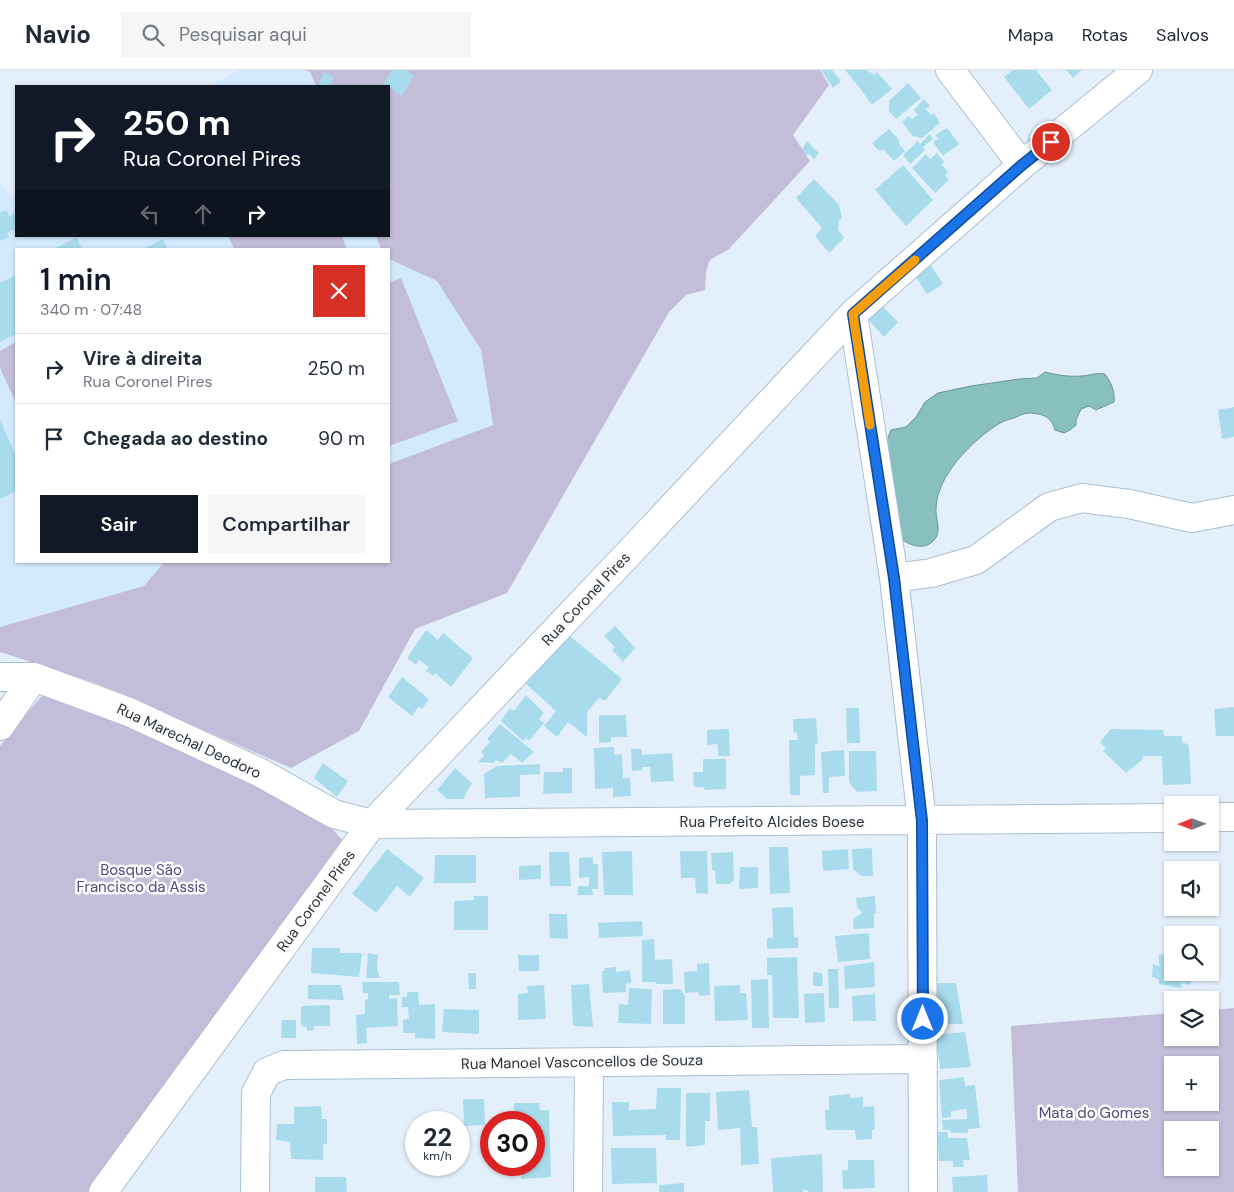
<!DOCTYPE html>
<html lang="pt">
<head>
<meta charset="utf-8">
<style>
	body { margin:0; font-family:"DM Sans",sans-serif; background:#f6f6f7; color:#1f2937; height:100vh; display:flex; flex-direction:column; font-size:19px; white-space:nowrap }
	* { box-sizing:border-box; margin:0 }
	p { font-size:16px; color:#747a83 }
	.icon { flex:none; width:28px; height:28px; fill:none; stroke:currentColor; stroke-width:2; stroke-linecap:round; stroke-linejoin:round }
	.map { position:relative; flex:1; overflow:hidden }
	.panel { position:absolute; left:15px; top:178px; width:375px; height:315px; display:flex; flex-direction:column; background:#fff; border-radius:0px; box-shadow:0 1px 4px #0004 }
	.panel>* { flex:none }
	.guide { position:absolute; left:15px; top:15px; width:375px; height:152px; border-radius:0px; box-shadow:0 1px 4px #0004; background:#111827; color:#fff; overflow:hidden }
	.needle { width:32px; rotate:269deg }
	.buttons { position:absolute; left:1164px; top:726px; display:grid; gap:10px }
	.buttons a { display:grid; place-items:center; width:55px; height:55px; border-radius:0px; background:#fff; box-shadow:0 1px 4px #0004; font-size:25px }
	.speed { position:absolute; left:405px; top:1041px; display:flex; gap:10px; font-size:25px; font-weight:700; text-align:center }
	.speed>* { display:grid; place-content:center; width:65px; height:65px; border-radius:50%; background:#fff; box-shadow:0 1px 4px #0004; line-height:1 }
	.speed small { font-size:12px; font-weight:400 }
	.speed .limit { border:8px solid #d22; background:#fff; color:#111 }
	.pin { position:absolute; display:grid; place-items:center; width:42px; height:42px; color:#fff; margin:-21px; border:2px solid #fff; border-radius:50%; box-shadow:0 1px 5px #0007 }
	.me { position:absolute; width:55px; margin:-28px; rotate:0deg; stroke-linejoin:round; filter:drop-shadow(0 0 4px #0008) }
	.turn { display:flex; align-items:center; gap:18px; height:105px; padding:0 25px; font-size:22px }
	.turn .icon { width:65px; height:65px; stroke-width:2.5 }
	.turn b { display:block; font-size:35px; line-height:42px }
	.lanes { display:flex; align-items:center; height:48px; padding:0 25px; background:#0003; justify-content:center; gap:25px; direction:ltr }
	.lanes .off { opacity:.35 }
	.round { display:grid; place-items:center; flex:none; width:52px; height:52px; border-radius:0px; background:#f6f6f7 }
	.overview { display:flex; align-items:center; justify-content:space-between; height:85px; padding:0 25px }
	h1 { font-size:30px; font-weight:600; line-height:38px; color:#111827 }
	.button { display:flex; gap:10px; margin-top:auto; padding:10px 25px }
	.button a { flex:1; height:58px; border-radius:0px; background:#111827; color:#fff; font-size:20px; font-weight:600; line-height:58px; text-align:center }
	.button a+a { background:#f6f6f7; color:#1f2937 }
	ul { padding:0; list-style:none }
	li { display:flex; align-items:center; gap:15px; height:70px; padding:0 25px; border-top:1px solid #e0e1e3 }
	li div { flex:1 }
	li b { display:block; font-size:19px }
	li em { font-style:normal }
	header { display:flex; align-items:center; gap:30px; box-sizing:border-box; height:70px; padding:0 25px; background:#fff; border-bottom:1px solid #e0e1e3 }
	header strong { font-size:24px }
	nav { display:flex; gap:28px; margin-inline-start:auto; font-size:18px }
	.search { width:350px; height:45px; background:#f6f6f7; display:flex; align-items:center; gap:12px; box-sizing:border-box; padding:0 18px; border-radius:0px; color:#747a83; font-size:19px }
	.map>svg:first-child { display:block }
	.built { fill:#d3eafe }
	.green { fill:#c3bdda; fill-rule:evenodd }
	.water { fill:#88c0bf; stroke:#6c9697 }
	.building { fill:#a8dced }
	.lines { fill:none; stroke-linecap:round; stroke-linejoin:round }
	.minor-casing { stroke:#aabfd3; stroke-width:30 }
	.minor { stroke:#fff; stroke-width:28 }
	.route-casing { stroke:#114b97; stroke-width:12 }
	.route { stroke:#1a73e8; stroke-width:9 }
	.slow { stroke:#f59e0b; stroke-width:9 }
	.labels { text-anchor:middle; stroke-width:5; stroke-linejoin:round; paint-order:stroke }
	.street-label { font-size:15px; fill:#2a333b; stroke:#fbfbfb }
	.park-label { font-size:15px; fill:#57477d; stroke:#fbfbfb }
</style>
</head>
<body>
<header>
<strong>Navio</strong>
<div class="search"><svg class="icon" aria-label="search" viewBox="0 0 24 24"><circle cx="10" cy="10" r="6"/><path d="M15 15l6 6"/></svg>Pesquisar aqui</div>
<nav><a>Mapa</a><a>Rotas</a><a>Salvos</a></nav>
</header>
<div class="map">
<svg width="1234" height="1122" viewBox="0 0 1234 1122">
	<rect width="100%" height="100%" fill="#e3f0fc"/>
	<!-- built -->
	<path class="built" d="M239,0H306L310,2L316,16H209Z
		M0,114L16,131V166H376L381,179H16V491H165L144,516L0,557Z
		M389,189L437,211L481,281L493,355L389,394Z"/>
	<!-- green -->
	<path class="green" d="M306,0H820L829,15L793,65L810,91L729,179L710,190L706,202L705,220L686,225L669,242L507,523L415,559L359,661L291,698L98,614L0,582V557L144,516L165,491H389V394L493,355L481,280L437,211L389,189V179H381L376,166H389V16H316L310,2Z
		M228,166H342L347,179H234Z
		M401,208L458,351L389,376V213Z
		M16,272V333L0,298V281Z
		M45,622L126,647L327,753L342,770L114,1090L88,1122H0V676Z
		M1234,938V1122H1018L1011,956L1172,943V968H1210V940ZM1172,995H1210V1032H1172ZM1172,1060H1210V1098H1172Z"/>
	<!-- water -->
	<path class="water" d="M1045,302C1057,305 1069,307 1081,306C1090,306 1095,302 1105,304C1111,313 1115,320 1114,332L1096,340L1089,336L1081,339L1076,350V355L1070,360L1064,363L1055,360C1051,346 1043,344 1029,343C1024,343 1019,346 1014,348C1009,349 1004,351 1000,353C976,368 948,395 939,422C937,427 936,435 936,441C936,450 942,462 934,470C924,481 911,476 900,468L886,373L891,360L906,357L916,347L925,332L938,323L971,316L1019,309L1037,308Z"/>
	<!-- building -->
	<path class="building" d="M392,0H406L414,6L402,26L389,18V16L383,15Z
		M821,0H832L841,11L833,18Z
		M845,0H867L870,3L871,2L874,5L877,2L892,19L872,35L859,17Z
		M1013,0H1036L1052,20L1029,39L1004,7Z
		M1066,0H1082L1073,8Z
		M324,2L334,7L331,16H323L319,14Z
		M908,13L921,28L896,49L889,41V31Z
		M924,29L930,36L926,39L931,45L934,43L940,53L922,68L913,66L902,52L909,46L912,49L918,45L914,40Z
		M947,58L959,74L943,86L933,72L938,69L935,65Z
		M889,59L899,70V74L905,81L894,91L884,80H878L872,73Z
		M930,64L933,69L923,77L925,80L910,94L903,85L918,71L920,74Z
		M807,71L819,83L814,89L809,84L806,85L802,80Z
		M937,83L944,92L942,94L948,103L945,105L949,110L935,123L912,98L926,84L930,89Z
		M903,95L933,130L906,156L875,120Z
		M814,109L839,135L842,148L839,151L838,160L844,168L829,183L815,166L822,158L796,128Z
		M6,140L9,146L16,143V158L7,163L9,167L0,171V143Z
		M77,167L82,179H54Z
		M163,169L167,179H143Z
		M928,191L943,214L927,224L913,203Z
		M16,205V264L0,272V213Z
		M880,234L898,252L884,267L867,248Z
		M1234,337V367L1222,369L1218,340Z
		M0,350L16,386V421L0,429Z
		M615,556L635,578L623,592L612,580L615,577L604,566Z
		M426,560L438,570L443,563L473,588L451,617L435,603L433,606L426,601L429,597L419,590L416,595L407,588Z
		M565,562L622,609L605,631L599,628L587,642V667L568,652L557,667L544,656L556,641L526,614Z
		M402,607L429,629L422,639L419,636L412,646L388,627Z
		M526,625L544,643L539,649L544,653L529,671L526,668L523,671L501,651L510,638L514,641Z
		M1234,637V666H1216L1214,639Z
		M846,638H859L860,673H847Z
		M599,645H626L627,667H611V672L599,673Z
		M816,648L818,674L815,675V705L800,706V725H790L789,670H798L797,662L794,663L793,649Z
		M500,654L534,682L522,693L511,684L502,693L496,690L494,693L478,692L484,686L481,682L490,672L487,669Z
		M729,659L730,686H718V674L707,675V660Z
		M1111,659L1163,660L1164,666H1182V672L1189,675L1191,714L1163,715L1162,686H1142L1144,688L1126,703L1103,681L1106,678L1100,672Z
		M614,677V685L622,684L623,708H630L631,726L613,727V718L595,719L594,678Z
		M631,679H642V685L672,683L674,711L651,712L650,697H642L643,700L632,701Z
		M844,680L845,706L829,707V723H823L821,682Z
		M849,681H876L877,721L857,722L849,712Z
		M703,689H726V719L705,720L704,717H694L693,702H703Z
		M323,693L348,711L337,727L314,708Z
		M540,694V704L520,705V727L485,728L484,704L497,696Z
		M455,698L472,713L463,729H447L437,720Z
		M563,698H572V723L543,724L544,702H563Z
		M769,777H788L790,823L770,824Z
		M872,778L873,806H861L853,799L852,779Z
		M387,779L424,808L410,827L397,816L376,843L352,824Z
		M848,779L849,799L823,801L822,781Z
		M632,781L633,825H604L602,782Z
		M680,781H707L708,824L696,823L695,808H681Z
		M549,782H569L571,816H550Z
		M733,782L734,810L729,814H716L715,800H712L711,783Z
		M435,785H476V813H434Z
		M593,787V794H598V819H592L593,825H578V816H589V807L579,808V788Z
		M541,795V809L519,810V796Z
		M740,797H758V818L739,819Z
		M474,826H488V860H454V831L474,830Z
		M875,826L876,843H874V858L854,859L853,849L862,843L857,837L856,828Z
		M793,837L794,868L798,867V878L767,879V868H773L772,838Z
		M549,844H567L568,869L550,868Z
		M642,851L643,866L599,868L598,853Z
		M869,863L870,889L838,892L835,866Z
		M654,869L655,890L672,889L673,914H656V912H642V870Z
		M312,878H340V883H362L359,907L311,903Z
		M368,883L378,885L377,899L380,908H366Z
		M1159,884L1172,885V902H1193L1190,915L1182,913L1181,918L1159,914V909L1152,907L1153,894L1159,896Z
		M518,885H539V901H519Z
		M797,887L799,948H773L772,905H767V888Z
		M874,892L875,917L845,919L844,896Z
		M709,893L710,925L699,926L698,922L685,923L684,902L697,901V894Z
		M616,897V902L630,900L631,913L626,914V922L603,923L602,901H605V898Z
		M828,899H838L839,938H829Z
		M813,902L822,903L823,916H813Z
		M468,903H476V919H469Z
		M768,909L769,958H752L751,910Z
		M362,912H399L400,925H389V929L397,928L398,956L366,958L367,973L357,974L356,945L365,944V930L368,929V923H363Z
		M937,913H956L963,954H939Z
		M589,914L593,957L573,956L571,915Z
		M308,915H341L344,930L308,929Z
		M544,915L546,949L518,950V924L528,923L527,916Z
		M740,915V923H746L748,950L715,951L714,916Z
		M629,918L652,919L651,954L618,953L619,934L628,935Z
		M680,919L685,926V954H663V920Z
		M407,922H418L419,935L435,934V969L415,968V963H403V950L409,949L408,937H402V927H407Z
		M824,923L825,952L805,953L804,924Z
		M875,924L876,951H853L852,926Z
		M330,935V956H314V960L307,961V957L301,956V936Z
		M444,939L479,940V964L442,962Z
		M282,950H296V968H281Z
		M965,962L971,997L940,999L936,965Z
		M964,1007L965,1016L975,1015L980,1058L968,1059V1063H951L950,1060H943L942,1050L967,1049V1039L951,1041V1047L942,1048L939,1010Z
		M657,1018H681L680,1070H666V1065L613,1066L612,1032H629V1040L656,1039Z
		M749,1020L752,1057H757L759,1094L741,1095L740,1058L718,1060L716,1022Z
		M686,1023H710V1051H705V1075L686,1077Z
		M850,1024V1028L863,1027V1037L874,1036L875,1060H872V1069L856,1070L855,1060H826L825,1040H829V1026Z
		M463,1029H484L485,1055L464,1056Z
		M514,1033H539L540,1040H549L551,1107L521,1109V1095H534V1052H515Z
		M321,1036L322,1049H327V1074H323V1090L291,1089L290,1072L276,1070L277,1054H294V1037Z
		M937,1062H948V1068H967L970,1090H963L964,1097H953V1091H939Z
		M611,1078H656L657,1113L612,1114Z
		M822,1084L823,1122H808V1120H803V1122H773L771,1088Z
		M848,1090H874L875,1118L843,1119L842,1100H848Z
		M987,1105L988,1122H953L952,1107Z
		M315,1107H346L347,1122H315Z
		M684,1113V1122H659V1115Z"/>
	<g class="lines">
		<defs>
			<path id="minor" d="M950,0L1022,95
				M853,244L894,508L922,751L923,1122
				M894,508L931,503L976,490L1049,437L1082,428L1129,434L1192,448L1234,440
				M0,607H34L129,642L259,702L334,744L372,754L1172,748
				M0,656L34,607
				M1210,747H1234
				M103,1122L372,754L631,481L853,244L1022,95L1138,0
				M255,1122L256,1023L267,1002L284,995L923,989
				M588,1122L589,992"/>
		</defs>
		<!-- minor casing -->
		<use href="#minor" class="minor-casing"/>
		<!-- minor -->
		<use href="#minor" class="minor"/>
	</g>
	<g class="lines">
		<defs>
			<path id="route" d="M923,949L922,751L894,508L853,244L1022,95L1051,72"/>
		</defs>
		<!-- route casing -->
		<use href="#route" class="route-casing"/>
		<!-- route -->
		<use href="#route" class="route"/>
		<!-- slow -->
		<path class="slow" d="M870,355L853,244L915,190"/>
	</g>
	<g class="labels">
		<!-- street labels -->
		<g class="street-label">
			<text transform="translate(586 529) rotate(-47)" y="5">Rua Coronel Pires</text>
			<text transform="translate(189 671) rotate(25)" y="5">Rua Marechal Deodoro</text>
			<text x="772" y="757">Rua Prefeito Alcides Boese</text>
			<text transform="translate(316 831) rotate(-54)" y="5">Rua Coronel Pires</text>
			<text transform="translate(582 992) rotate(-1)" y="5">Rua Manoel Vasconcellos de Souza</text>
		</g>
		<!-- park labels -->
		<g class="park-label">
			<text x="141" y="805">Bosque São<tspan x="141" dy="17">Francisco da Assis</tspan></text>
			<text x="1094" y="1048">Mata do Gomes</text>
		</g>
	</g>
</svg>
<div class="buttons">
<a><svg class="needle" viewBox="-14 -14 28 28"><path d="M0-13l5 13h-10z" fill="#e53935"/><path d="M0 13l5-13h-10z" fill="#747a83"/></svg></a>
<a><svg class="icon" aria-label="sound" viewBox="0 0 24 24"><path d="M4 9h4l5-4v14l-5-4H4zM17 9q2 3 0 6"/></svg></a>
<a><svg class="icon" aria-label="search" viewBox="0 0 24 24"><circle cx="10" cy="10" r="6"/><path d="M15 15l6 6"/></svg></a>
<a><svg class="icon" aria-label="layers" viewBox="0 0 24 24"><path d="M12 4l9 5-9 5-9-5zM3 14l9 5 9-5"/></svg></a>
<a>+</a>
<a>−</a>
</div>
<div class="speed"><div>22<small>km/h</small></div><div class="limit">30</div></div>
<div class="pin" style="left:1051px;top:72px;background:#d93025"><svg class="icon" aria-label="arrive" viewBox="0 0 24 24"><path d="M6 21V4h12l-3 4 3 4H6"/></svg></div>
<svg class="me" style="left:923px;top:949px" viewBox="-20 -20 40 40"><circle r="17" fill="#1a73e8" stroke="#fff" stroke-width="3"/><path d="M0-11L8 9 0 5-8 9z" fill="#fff"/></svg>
<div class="guide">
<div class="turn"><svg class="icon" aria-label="right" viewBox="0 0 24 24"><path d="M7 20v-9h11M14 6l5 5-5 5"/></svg><div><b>250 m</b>Rua Coronel Pires</div></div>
<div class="lanes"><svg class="icon off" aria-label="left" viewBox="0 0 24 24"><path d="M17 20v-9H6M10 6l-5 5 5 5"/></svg><svg class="icon off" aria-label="ahead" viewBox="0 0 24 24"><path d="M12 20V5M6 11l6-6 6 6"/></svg><svg class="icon" aria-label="right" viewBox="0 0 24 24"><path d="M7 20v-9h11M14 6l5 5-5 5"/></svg></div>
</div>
<section class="panel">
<div class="overview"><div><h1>1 min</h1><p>340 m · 07:48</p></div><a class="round" style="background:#d93025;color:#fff"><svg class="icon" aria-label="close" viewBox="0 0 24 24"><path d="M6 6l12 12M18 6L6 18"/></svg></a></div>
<ul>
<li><svg class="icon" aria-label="right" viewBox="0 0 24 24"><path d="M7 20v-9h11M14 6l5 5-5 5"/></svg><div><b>Vire à direita</b><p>Rua Coronel Pires</p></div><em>250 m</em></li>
<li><svg class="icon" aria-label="arrive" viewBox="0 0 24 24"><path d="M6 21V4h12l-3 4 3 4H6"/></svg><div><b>Chegada ao destino</b></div><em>90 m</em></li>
</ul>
<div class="button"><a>Sair</a><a>Compartilhar</a></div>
</section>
</div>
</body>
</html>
